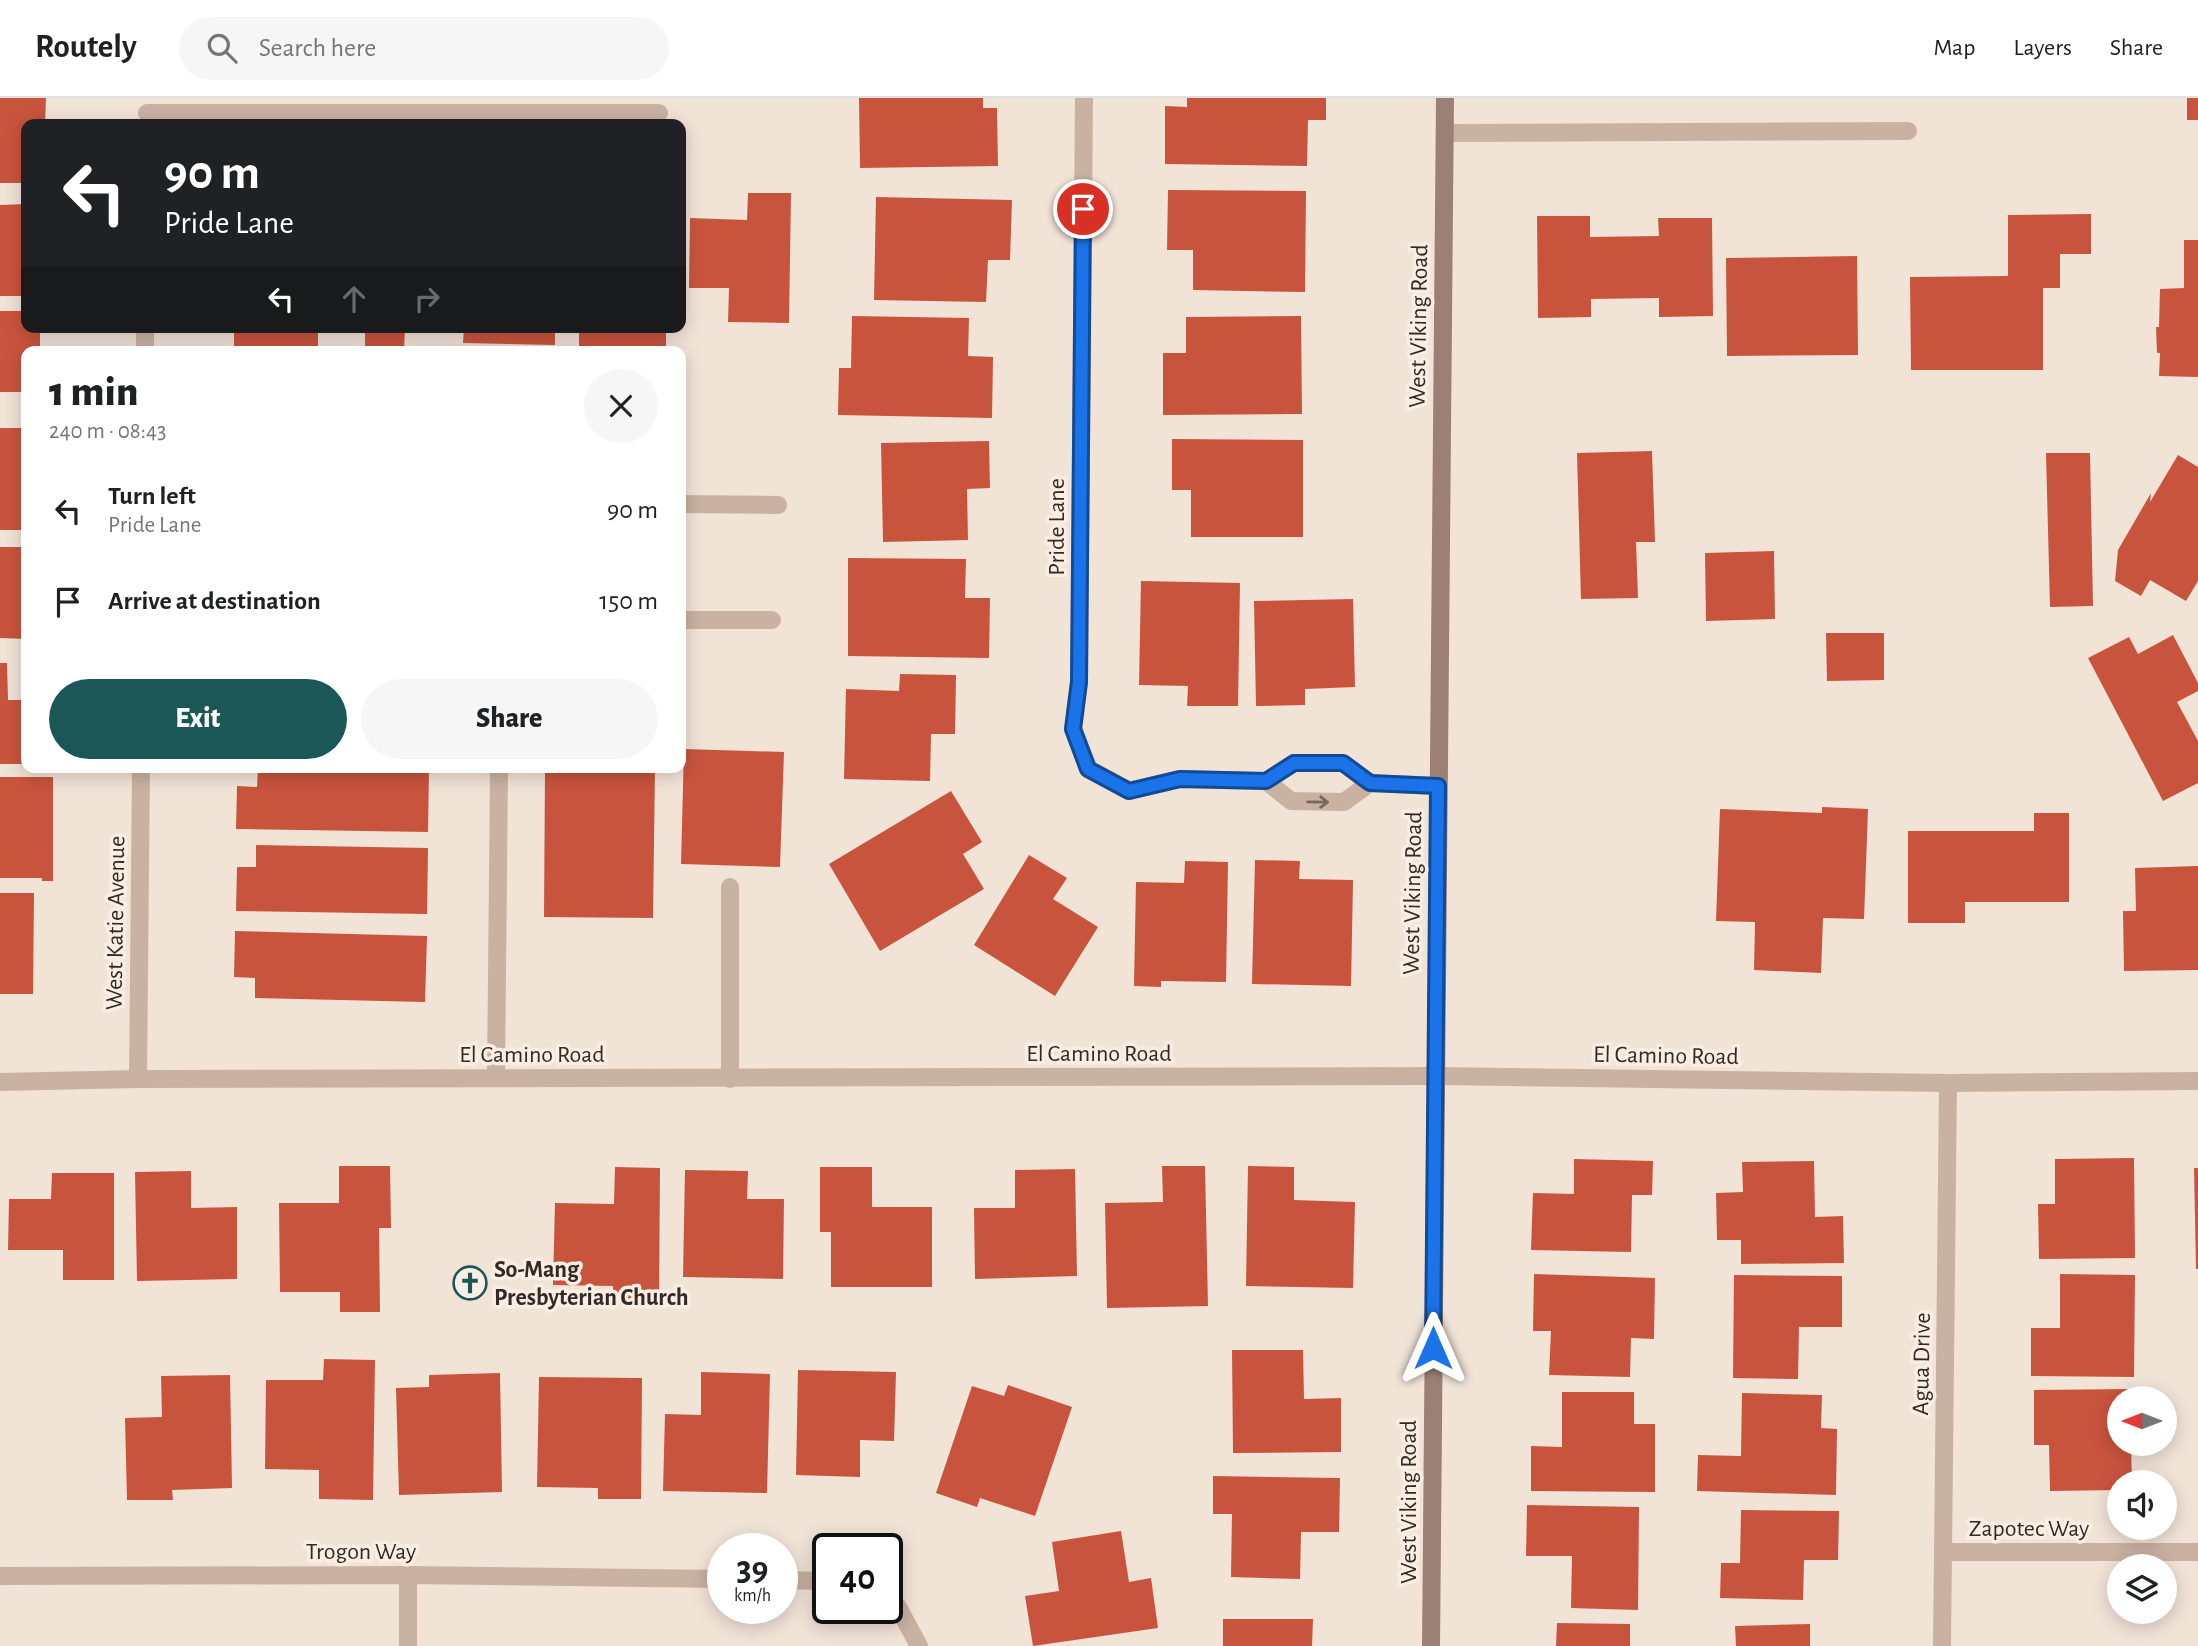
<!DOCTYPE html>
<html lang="en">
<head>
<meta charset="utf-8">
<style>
	body { margin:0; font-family:"Alegreya Sans",sans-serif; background:#f6f6f6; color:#202124; height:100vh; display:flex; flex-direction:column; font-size:26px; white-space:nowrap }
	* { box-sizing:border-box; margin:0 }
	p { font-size:23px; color:#757577 }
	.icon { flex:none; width:38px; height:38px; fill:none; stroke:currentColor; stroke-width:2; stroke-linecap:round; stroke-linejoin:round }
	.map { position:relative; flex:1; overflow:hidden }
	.panel { position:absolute; left:21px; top:248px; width:665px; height:427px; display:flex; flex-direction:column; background:#fff; border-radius:14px; box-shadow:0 4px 18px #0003 }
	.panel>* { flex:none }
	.top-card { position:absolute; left:21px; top:21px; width:665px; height:214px; border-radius:14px; box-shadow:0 4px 18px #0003; background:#202124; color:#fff; overflow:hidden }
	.needle { width:46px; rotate:270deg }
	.tools { position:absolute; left:2107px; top:1288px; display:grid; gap:14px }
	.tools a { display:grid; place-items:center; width:70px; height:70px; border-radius:50%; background:#fff; box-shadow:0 4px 18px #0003; font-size:35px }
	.speed { position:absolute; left:707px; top:1435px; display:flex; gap:14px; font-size:35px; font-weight:700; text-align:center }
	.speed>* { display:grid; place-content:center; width:91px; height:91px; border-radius:50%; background:#fff; box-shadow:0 4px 18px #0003; line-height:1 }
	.speed small { font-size:18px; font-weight:400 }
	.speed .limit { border:4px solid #111; border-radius:10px; background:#fff; color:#111 }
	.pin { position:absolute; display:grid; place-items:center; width:60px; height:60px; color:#fff; margin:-30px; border:4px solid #fff; border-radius:50%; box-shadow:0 2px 7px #0007 }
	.me { position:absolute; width:77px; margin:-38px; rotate:0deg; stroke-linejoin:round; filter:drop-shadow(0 0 5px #0008) }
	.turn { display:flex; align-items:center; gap:24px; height:147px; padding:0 28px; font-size:32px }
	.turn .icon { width:91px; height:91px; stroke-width:2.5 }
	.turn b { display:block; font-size:49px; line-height:60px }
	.lanes { display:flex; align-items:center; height:66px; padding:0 28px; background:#0003; justify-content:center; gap:35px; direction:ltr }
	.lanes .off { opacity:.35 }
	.round { display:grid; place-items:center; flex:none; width:74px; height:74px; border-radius:37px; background:#f6f6f6 }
	.summary { display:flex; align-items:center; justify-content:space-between; height:119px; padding:0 28px }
	h1 { font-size:42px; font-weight:800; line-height:52px }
	.action { display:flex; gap:14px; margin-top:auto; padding:14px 28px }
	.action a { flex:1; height:80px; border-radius:42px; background:#1a5756; color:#fff; font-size:28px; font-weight:800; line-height:80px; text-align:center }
	.action a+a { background:#f6f6f6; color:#202124 }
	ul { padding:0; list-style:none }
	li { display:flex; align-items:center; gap:21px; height:91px; padding:0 28px }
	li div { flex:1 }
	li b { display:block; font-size:26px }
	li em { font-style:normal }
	header { display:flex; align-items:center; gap:42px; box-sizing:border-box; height:98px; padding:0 35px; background:#fff; border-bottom:2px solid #e0e0e0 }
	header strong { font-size:33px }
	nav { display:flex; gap:38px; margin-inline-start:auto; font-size:24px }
	.search { width:490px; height:63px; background:#f6f6f6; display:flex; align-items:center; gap:18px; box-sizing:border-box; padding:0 24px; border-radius:38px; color:#757577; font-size:26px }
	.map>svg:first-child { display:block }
	.building { fill:#c9543d }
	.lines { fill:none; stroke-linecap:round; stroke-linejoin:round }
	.lane { stroke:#cab2a3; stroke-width:18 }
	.street { stroke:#cab2a3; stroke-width:18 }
	.secondary { stroke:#9d8075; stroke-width:18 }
	.oneway { stroke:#78675e }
	.route-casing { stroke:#114b97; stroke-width:18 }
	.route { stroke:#1a73e8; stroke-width:12 }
	.labels { text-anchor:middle; stroke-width:7; stroke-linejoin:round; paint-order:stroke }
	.street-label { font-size:24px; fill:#342925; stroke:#f9eee3 }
	.poi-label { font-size:24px; font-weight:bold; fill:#342925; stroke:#f9eee3; text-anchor:start }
</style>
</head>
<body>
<header>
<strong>Routely</strong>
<div class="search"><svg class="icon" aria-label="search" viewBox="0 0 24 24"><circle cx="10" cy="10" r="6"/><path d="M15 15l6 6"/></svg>Search here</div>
<nav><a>Map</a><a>Layers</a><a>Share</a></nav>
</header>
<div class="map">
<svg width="2198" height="1548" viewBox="0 0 2198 1548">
	<rect width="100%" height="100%" fill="#f2e3d7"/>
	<!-- building -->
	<path class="building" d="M0,0H46L45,26H26V85H0Z
		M859,0H983V10H997L998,68L860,70Z
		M1187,0H1326V22H1308L1307,68L1165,66V8L1187,9Z
		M2187,0H2198V22H2187Z
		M1168,92L1306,93L1305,194L1193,192V152H1167Z
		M748,95H791L789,225L728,224L729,190H689L690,120L747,122Z
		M876,99L1012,102L1010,162H988L986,204L874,202Z
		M26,106V198H0V107Z
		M2091,116V156H2060V190H2043V272H1911L1910,179L2008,178V117Z
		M1537,118H1590V139L1659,138L1658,120H1712L1713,218L1659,219V200L1591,201V219L1538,220Z
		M2184,142H2198V279L2159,278L2160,255H2157L2156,229H2159L2160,191L2184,190Z
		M1857,158L1858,257L1727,258L1726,160Z
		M0,213H26V229H40V254H26V294H0Z
		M852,218L969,220L968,258L993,259L992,320L838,317L839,270H851Z
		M1301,218L1302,316L1163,317V255H1186V219Z
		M234,229H318V253L234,254Z
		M343,229H405L404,254H365V235L343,234Z
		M464,229H555V247L463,245Z
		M579,229H666V254H579Z
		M0,330H26V432H0Z
		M1172,341L1303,342V439H1191V392H1172Z
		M989,343L990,390L967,391L968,442L883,444L881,345Z
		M1652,353L1655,444H1636L1638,500L1581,501L1577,355Z
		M2046,355H2090L2093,508L2050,509Z
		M2178,357L2198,369V483L2186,503L2150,482L2141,498L2115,483L2118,452L2151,395L2150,404Z
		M0,449H26V541L0,540Z
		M1774,453L1775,521L1706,523L1705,455Z
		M848,460L966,461L965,500H990L989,560L848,558Z
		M1141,483L1240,485L1238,608H1187L1188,588L1139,587Z
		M1353,501L1355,589L1305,591V607L1256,608L1254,503Z
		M1826,535H1884V582L1827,583Z
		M2173,537L2198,585V593L2177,604L2198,643V685L2163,703L2088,560L2129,539L2138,556Z
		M0,565H7L8,602H26V666H0Z
		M900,576L956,577L955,636H931L930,683L844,681L846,591L899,593Z
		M684,651L784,654L780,769L681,766Z
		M258,670H429L428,734L236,731L237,688L257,689Z
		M545,670H655L653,820L544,819Z
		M0,679H53V783H42V780H0Z
		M951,693L982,744L963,756L984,791L880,853L829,766Z
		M1822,709L1868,711L1864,821L1823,820L1821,875L1754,872L1755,824L1716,823L1720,711L1822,715Z
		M2034,715H2069V804H1965V825H1908V733H2034Z
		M256,747L428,750L427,816L236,813L237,769H256Z
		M1029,757L1067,780L1053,801L1098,829L1055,898L974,847Z
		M1255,762L1300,763L1299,781L1353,782L1351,888L1252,886Z
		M1185,763L1228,764L1226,884L1161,883V889L1134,888L1136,784L1184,785Z
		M2198,768V872L2124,873L2123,813H2136L2135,770Z
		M0,795H34L33,896H0Z
		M235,833L427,838L425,904L255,900V880L234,879Z
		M2134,1060L2135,1160L2039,1161L2038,1106H2055V1061Z
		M1574,1061L1653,1063L1652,1097H1632L1631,1154L1531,1152L1533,1095L1574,1096Z
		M1814,1063L1815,1119L1843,1118L1844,1165L1741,1166V1142H1717L1716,1095L1743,1094L1742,1064Z
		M339,1068H390L391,1130H379L380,1214H340V1194H280L279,1105H339Z
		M1162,1068H1205L1208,1208L1107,1210L1105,1105L1163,1104Z
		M1248,1068L1294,1069V1102L1355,1104L1353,1190L1246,1188Z
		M615,1069L660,1070L659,1203L613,1202V1188L553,1187L555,1105L614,1106Z
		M820,1069H872V1109H932V1189H831V1134H820Z
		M2194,1070H2198V1171H2196Z
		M1075,1071L1077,1178L975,1181L974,1110H1015V1072Z
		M685,1072L748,1073L747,1101H784L783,1181L683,1179Z
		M191,1073V1110L237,1109V1181L137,1183L135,1074Z
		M52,1075H114V1182H63V1152H8L9,1101H51Z
		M1534,1176L1655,1180L1654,1241L1631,1240L1630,1279L1549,1277L1551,1233H1533Z
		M2060,1176L2135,1177L2134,1279L2031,1278V1230H2060Z
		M1734,1177L1842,1178V1229H1799L1798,1281L1733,1280Z
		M1232,1252H1303L1304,1301L1341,1300V1354L1233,1355Z
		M324,1261L375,1262L373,1402L319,1401V1372L265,1371L266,1282H323Z
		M798,1272L896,1274L894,1343L860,1342V1379L796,1377Z
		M701,1274L770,1276L767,1395L663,1393L665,1316L701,1317Z
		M500,1275L502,1394L399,1397L396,1290L429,1289V1277Z
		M230,1277L232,1390L172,1392L173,1402H127L125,1320L162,1319L161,1278Z
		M539,1279L642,1280L641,1401H598V1390L537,1389Z
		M1008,1287L1072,1309L1035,1418L980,1400L977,1409L936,1395L972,1288L1004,1298Z
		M2131,1291V1300H2119V1346H2131L2132,1384H2119V1392L2050,1393L2049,1347H2034V1292Z
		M1562,1294H1634V1326H1655V1394L1531,1393V1348L1562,1349Z
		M1742,1295L1822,1297L1821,1330L1837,1331L1836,1397L1697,1393L1698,1357L1741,1358Z
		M1213,1378L1340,1380L1339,1434H1301L1300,1481L1231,1479L1232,1416H1213Z
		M1527,1407L1639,1409L1638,1512L1571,1510L1572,1458H1526Z
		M1741,1412L1839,1413L1838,1462H1804L1803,1502L1720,1500L1721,1465H1740Z
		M1121,1433L1129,1484L1151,1480L1158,1530L1033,1548L1025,1498L1059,1493L1052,1444Z
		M1223,1521H1313L1312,1548H1223Z
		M1557,1525L1630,1526V1548H1556Z
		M1810,1526V1548H1736L1735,1528Z"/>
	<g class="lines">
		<!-- lane -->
		<path class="lane" d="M681,406L778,407
			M681,522H772
			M730,789V981
			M496,980L499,670"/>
		<!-- street -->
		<path class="street" d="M1084,0L1079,584L1073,631L1089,671L1129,693L1179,681L1266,683L1294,665H1343L1370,685L1438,688
			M147,15H659
			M1445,35L1908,33
			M145,254V229
			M1266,683L1291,703L1344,704L1370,685
			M138,981L141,670
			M0,984L138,981L1435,978L1948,985L2198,983
			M1943,1454H2198
			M0,1478L408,1477L723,1481
			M782,1482L828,1483
			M887,1504L898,1509L919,1548
			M408,1548V1477
			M1942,1548L1948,985"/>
		<!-- secondary -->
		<path class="secondary" d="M1431,1548L1445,0"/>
	</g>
	<!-- one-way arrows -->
	<defs><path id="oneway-shaft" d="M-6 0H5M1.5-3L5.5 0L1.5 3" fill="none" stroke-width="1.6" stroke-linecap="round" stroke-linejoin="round" transform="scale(1.75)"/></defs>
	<use class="oneway" href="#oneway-shaft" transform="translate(1318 704) rotate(1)"/>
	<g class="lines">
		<defs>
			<path id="route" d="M1083,111L1079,584L1073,631L1088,671L1129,693L1180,681L1266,683L1294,665H1343L1370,685L1438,688L1433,1250"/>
		</defs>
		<!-- route casing -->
		<use href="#route" class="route-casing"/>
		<!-- route -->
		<use href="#route" class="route"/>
	</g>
	<!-- icons -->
	<defs>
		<symbol id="church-ring" viewBox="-11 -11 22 22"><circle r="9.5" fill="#f9eee3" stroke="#1a5756" stroke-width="1.5"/><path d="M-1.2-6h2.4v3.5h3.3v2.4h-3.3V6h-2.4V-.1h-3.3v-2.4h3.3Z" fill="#1a5756"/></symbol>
	</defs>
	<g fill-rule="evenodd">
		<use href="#church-ring" x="451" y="1166" width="38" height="38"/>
	</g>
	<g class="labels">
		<!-- street labels -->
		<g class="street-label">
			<text transform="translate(1418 228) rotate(-89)" y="8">West Viking Road</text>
			<text transform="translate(1056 429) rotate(-90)" y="8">Pride Lane</text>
			<text transform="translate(1412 795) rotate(-89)" y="8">West Viking Road</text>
			<text transform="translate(115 825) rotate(-89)" y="8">West Katie Avenue</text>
			<text x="1099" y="963">El Camino Road</text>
			<text x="532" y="964">El Camino Road</text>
			<text transform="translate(1666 957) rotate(1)" y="8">El Camino Road</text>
			<text transform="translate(1921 1266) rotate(-89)" y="8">Agua Drive</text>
			<text transform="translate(1408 1404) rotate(-90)" y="8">West Viking Road</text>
			<text x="2029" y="1438">Zapotec Way</text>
			<text x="361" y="1461">Trogon Way</text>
		</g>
		<!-- poi labels -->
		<g class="poi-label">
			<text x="494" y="1179">So-Mang<tspan x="494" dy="28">Presbyterian Church</tspan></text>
		</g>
	</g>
</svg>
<div class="tools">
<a><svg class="needle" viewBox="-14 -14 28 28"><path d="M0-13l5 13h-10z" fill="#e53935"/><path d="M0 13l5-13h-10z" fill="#757577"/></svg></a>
<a><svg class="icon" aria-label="sound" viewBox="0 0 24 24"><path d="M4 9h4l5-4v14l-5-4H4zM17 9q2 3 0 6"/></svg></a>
<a><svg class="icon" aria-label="layers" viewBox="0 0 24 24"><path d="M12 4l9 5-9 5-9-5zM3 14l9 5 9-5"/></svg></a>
</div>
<div class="speed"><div>39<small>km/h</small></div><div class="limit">40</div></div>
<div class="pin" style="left:1083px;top:111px;background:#d93025"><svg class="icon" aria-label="arrive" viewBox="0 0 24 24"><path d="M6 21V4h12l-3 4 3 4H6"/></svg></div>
<svg class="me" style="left:1433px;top:1250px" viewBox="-20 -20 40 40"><path d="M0-17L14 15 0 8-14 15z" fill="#1a73e8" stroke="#fff" stroke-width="4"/></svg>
<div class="top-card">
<div class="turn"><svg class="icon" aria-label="left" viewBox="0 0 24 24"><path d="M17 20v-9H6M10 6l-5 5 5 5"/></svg><div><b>90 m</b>Pride Lane</div></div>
<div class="lanes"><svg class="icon" aria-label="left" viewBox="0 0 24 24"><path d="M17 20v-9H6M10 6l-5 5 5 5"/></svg><svg class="icon off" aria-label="ahead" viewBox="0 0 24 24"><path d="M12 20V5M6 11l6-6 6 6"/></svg><svg class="icon off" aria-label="right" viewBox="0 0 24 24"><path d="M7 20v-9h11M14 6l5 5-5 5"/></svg></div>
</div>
<section class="panel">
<div class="summary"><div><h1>1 min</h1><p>240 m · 08:43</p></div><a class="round"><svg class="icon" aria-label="close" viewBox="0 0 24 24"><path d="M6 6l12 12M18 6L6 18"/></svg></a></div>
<ul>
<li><svg class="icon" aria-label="left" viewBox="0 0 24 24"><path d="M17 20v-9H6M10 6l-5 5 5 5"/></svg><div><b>Turn left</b><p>Pride Lane</p></div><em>90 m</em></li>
<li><svg class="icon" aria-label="arrive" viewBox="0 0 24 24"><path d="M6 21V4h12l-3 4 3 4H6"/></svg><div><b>Arrive at destination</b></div><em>150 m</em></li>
</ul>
<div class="action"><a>Exit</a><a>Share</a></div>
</section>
</div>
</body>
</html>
